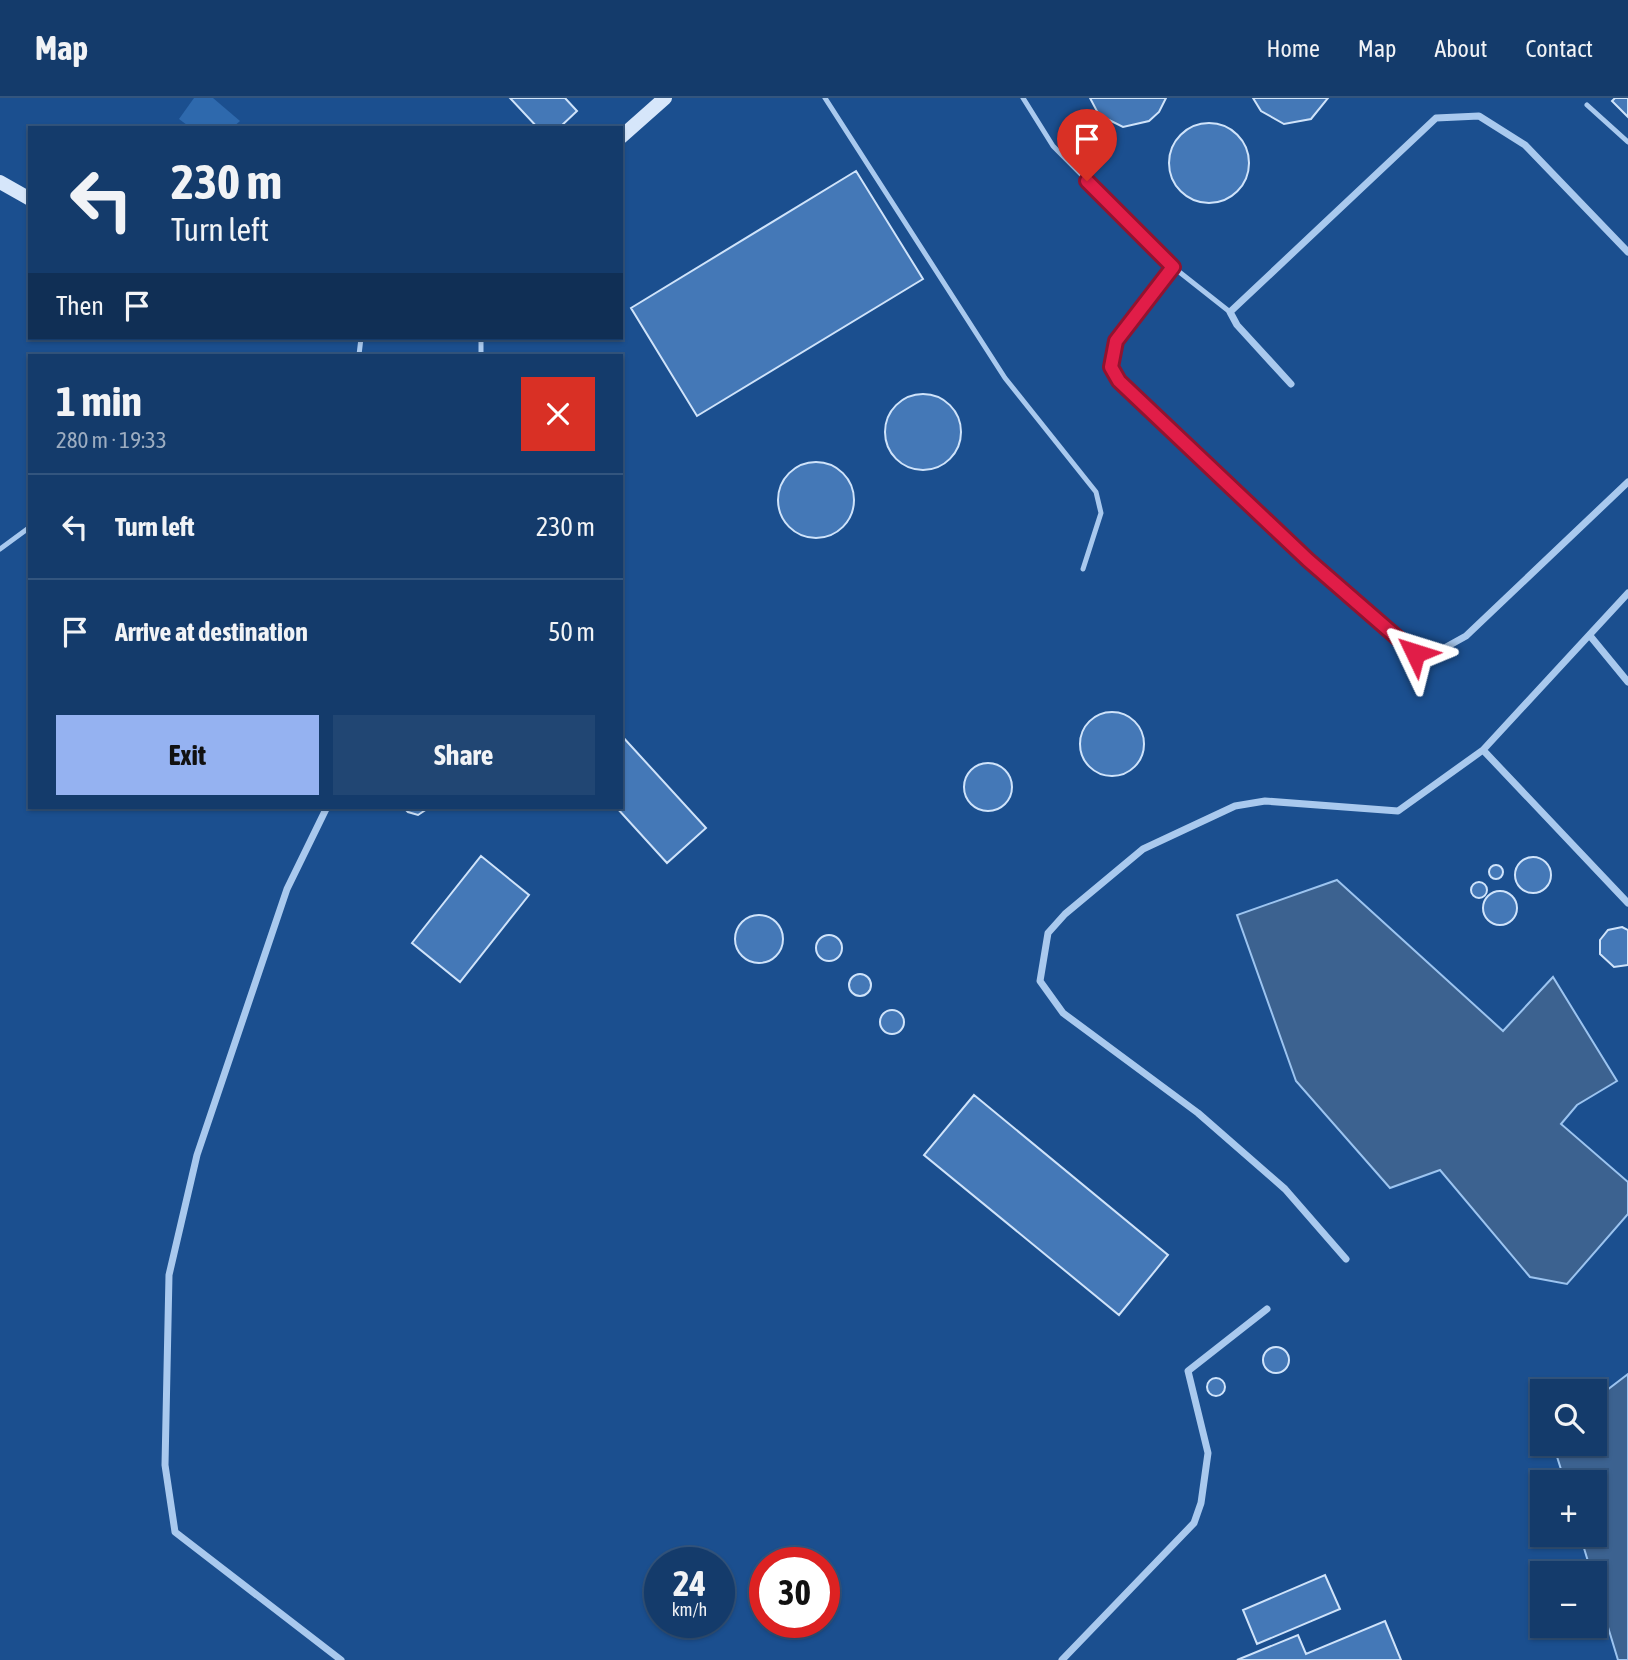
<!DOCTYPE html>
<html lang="en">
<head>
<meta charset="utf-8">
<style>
	body { margin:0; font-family:"Asap Condensed",sans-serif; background:#214673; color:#f1f3f6; height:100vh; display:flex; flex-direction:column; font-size:26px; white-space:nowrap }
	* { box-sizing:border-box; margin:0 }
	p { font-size:23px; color:#9dadc1 }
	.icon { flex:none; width:38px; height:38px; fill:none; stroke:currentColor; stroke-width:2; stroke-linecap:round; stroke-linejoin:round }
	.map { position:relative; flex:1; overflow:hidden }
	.sheet { position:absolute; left:28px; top:256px; width:595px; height:455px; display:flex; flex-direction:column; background:#143b6b; border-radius:0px; box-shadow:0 2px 5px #0004,0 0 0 2px #33557e }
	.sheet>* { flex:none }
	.guide { position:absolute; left:28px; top:28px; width:595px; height:214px; border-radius:0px; box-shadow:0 2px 5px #0004,0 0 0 2px #33557e; background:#143b6b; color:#f1f3f6; overflow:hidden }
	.controls { position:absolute; left:1530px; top:1281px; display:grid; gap:14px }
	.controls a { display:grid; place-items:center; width:77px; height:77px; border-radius:0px; background:#143b6b; box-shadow:0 2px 5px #0004,0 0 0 2px #33557e; font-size:35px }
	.speed { position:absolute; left:644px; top:1449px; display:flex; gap:14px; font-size:35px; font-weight:700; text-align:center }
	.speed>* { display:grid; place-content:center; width:91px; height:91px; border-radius:50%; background:#143b6b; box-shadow:0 2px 5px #0004,0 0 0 2px #33557e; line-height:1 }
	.speed small { font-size:18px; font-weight:400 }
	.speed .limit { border:10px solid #d22; background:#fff; color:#111 }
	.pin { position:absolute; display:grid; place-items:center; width:60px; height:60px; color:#fff; margin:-72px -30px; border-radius:50% 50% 50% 0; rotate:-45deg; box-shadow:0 0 7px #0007 }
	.pin .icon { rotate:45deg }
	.me { position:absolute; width:77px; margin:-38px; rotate:311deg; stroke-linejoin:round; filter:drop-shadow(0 0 5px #0008) }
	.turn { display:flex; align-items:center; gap:24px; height:147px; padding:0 28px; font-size:32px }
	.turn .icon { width:91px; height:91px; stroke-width:2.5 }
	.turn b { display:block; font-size:49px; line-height:60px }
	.then { display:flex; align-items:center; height:66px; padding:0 28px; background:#0003; gap:14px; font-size:26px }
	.round { display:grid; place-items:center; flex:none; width:74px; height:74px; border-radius:0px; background:#214673 }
	.head { display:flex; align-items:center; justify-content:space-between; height:119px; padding:0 28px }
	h1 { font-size:42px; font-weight:700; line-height:52px }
	.primary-button { display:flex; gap:14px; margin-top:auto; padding:14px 28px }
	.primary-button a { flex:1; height:80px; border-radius:0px; background:#95b2f1; color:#111; font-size:28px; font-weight:700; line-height:80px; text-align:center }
	.primary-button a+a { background:#214673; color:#f1f3f6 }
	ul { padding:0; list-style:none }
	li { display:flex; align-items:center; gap:21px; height:105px; padding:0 28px; border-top:2px solid #33557e }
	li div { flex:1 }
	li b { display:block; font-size:26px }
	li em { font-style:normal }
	header { display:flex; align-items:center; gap:42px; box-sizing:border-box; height:98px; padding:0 35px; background:#143b6b; border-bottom:2px solid #33557e }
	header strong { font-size:33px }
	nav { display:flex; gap:38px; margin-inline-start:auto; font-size:24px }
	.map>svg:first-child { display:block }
	.green { fill:#2e69ad }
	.water { fill:#3c6290; stroke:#9cc4f0; stroke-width:2 }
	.building { fill:#4478b7; stroke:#cfe3fa; stroke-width:2 }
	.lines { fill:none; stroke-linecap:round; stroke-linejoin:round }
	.lane { stroke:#a9c9ee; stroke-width:5 }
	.street { stroke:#a9c9ee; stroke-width:7 }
	.secondary { stroke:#d6e6fa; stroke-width:14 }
	.route-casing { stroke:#92132f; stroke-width:18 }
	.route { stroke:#e11d48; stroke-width:12 }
</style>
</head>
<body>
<header>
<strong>Map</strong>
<nav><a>Home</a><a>Map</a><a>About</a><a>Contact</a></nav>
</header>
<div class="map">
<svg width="1628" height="1562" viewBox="0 0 1628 1562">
	<rect width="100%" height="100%" fill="#1b4f8f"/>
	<!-- green -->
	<path class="green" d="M194,0H213L240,23L232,30H191L179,21Z"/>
	<!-- water -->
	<path class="water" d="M1337,782L1503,933L1553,879L1617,983L1577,1007L1561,1026L1628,1084V1116L1567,1186L1530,1179L1440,1072L1390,1090L1296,983L1237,817Z
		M1628,1276V1562H1618L1580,1437H1594V1384H1565L1553,1346H1594V1302Z"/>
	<!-- building -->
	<path class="building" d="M510,0H565L577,13L559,30H538Z
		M1090,0H1166L1159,14L1149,23L1123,29L1099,17Z
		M1253,0H1328L1311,21L1284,26L1261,13Z
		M1615,0H1628V19L1612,3Z
		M1169 65a40 40 0 1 1 80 0a40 40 0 1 1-80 0Z
		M856,73L923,181L697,318L631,210Z
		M885 334a38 38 0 1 1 76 0a38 38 0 1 1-76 0Z
		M778 402a38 38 0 1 1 76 0a38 38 0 1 1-76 0Z
		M1080 646a32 32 0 1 1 64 0a32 32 0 1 1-64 0Z
		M621,637L706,730L667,765L616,709H621Z
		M964 689a24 24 0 1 1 48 0a24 24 0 1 1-48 0Z
		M403,709H430L418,717L408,714Z
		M481,758L529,797L460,884L412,845Z
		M1515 777a18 18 0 1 1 36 0a18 18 0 1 1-36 0Z
		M1489 774a7 7 0 1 1 14 0a7 7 0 1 1-14 0Z
		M1471 792a8 8 0 1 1 16 0a8 8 0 1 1-16 0Z
		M1483 810a17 17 0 1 1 34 0a17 17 0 1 1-34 0Z
		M735 841a24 24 0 1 1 48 0a24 24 0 1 1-48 0Z
		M1622,829L1628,832V867L1614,869L1600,856V842L1608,832Z
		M816 850a13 13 0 1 1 26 0a13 13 0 1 1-26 0Z
		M849 887a11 11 0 1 1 22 0a11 11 0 1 1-22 0Z
		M880 924a12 12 0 1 1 24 0a12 12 0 1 1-24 0Z
		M974,997L1168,1157L1119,1217L924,1057Z
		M1263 1262a13 13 0 1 1 26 0a13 13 0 1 1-26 0Z
		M1207 1289a9 9 0 1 1 18 0a9 9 0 1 1-18 0Z
		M1325,1477L1340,1511L1257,1546L1243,1512Z
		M1385,1523L1401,1562H1237L1298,1537L1306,1556Z"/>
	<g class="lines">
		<!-- lane -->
		<path class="lane" d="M825,0L1005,280L1096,394L1101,415L1083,471
			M1023,0L1053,48L1173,169L1230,214
			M1587,7L1628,44
			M481,240V257
			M359,257L361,240
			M0,451L30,429"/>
		<!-- street -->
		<path class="street" d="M1173,169L1116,243L1111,269L1119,283L1201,363L1415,555L1430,558L1466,538L1628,384
			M1291,286L1237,227L1230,214L1436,20L1479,18L1525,47L1628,154
			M1591,539L1628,584
			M1483,652L1628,805
			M327,709L287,791L197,1057L169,1177L165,1367L175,1434L341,1562
			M1346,1161L1285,1091L1198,1015L1063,915L1040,883L1048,835L1065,816L1143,751L1235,708L1265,703L1398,713L1483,652L1628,495
			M1062,1562L1194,1425L1201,1405L1208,1355L1188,1273L1267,1211"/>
		<!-- secondary -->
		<path class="secondary" d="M621,39L665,0
			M0,84L30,101"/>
	</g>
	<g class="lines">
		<defs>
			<path id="route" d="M1087,83L1173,169L1116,243L1111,269L1119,283L1308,462L1415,555"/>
		</defs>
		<!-- route casing -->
		<use href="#route" class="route-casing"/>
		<!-- route -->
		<use href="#route" class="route"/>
	</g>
</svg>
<div class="controls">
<a><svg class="icon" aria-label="search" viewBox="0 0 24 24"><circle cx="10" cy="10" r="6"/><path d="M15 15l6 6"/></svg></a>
<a>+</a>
<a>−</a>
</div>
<div class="speed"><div>24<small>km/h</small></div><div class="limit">30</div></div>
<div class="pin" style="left:1087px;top:83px;background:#d93025"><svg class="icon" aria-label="arrive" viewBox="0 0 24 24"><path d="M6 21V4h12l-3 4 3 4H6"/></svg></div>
<svg class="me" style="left:1415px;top:555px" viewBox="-20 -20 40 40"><path d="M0-17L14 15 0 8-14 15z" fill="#e11d48" stroke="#fff" stroke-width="4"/></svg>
<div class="guide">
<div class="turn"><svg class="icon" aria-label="left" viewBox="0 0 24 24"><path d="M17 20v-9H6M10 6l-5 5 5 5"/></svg><div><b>230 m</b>Turn left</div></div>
<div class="then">Then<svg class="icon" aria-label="arrive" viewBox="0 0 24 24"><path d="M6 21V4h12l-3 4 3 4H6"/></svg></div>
</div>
<section class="sheet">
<div class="head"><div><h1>1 min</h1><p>280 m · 19:33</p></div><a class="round" style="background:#d93025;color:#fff"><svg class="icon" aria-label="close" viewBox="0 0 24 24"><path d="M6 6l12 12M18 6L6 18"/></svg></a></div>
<ul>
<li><svg class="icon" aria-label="left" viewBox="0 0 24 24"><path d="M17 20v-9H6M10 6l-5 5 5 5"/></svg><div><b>Turn left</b></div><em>230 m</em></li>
<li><svg class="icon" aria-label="arrive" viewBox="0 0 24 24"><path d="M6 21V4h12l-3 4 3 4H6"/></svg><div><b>Arrive at destination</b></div><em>50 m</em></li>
</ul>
<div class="primary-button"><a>Exit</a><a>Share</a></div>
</section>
</div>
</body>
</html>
